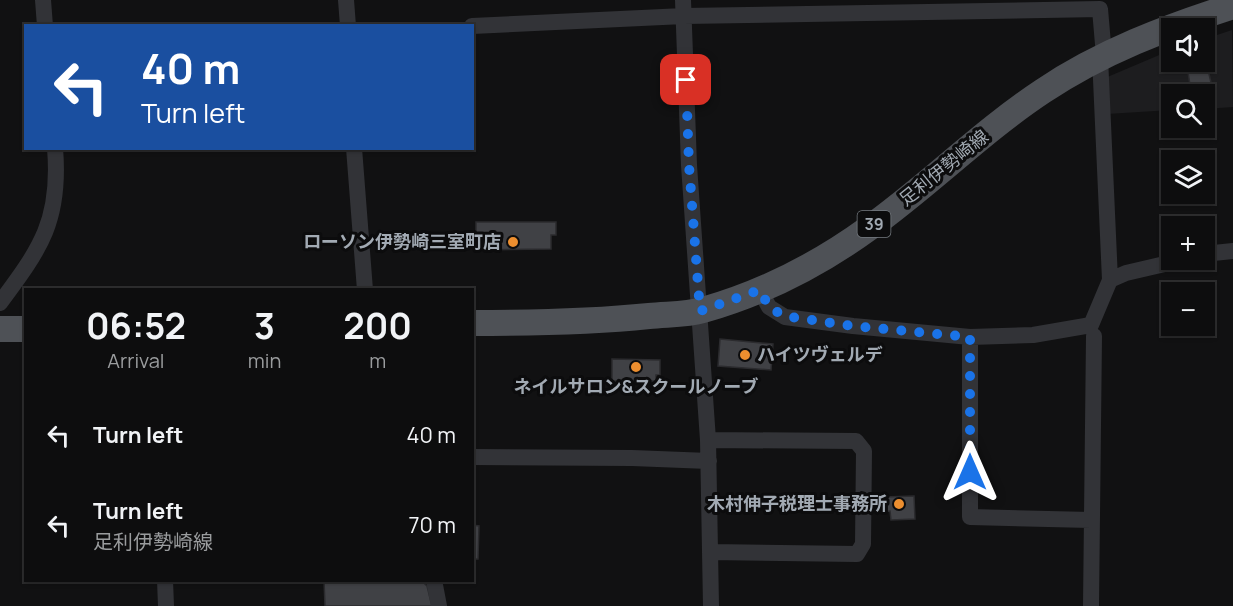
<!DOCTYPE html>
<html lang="en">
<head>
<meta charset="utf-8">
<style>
	body { margin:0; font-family:Manrope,"Noto Sans JP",sans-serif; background:#1b1b1c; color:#f1f3f6; height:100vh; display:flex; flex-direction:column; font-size:22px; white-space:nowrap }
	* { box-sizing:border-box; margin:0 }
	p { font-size:20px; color:#9a9c9e }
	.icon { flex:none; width:33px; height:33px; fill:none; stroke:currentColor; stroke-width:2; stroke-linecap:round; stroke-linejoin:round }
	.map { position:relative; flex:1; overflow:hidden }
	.drawer { position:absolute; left:24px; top:288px; width:450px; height:294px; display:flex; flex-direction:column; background:#0d0d0e; border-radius:0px; box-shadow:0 2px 4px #0004,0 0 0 2px #2d2d2e }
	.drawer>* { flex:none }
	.banner { position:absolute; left:24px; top:24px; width:450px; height:126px; border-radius:0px; box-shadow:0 2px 4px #0004,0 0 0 2px #2d2d2e; background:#1a4fa0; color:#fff; overflow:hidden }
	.controls { position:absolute; left:1161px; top:18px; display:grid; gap:12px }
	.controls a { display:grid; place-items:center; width:54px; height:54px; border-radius:0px; background:#0d0d0e; box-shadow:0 2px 4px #0004,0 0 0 2px #2d2d2e; font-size:30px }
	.pin { position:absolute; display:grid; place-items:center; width:51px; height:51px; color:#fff; margin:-26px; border-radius:12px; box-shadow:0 3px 9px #0006 }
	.me { position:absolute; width:66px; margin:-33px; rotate:0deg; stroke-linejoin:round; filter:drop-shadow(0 0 4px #0008) }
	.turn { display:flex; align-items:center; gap:21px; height:126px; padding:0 18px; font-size:27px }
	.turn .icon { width:78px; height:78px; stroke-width:2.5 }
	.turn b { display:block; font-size:42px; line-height:51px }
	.eta { display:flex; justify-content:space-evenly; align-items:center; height:102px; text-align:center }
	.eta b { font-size:36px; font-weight:700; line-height:42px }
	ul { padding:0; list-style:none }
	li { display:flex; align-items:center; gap:18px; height:90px; padding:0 18px }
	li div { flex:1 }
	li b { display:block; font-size:22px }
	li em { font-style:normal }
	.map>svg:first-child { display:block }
	.built { fill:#1d1d1f }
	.building { fill:#404145; stroke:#2b2b2e; stroke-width:1.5 }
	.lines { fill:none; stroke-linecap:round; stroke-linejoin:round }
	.minor { stroke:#323337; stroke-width:16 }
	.primary { stroke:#4e5156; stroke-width:26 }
	.route { stroke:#1a73e8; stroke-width:10; stroke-dasharray:0 18 }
	.poi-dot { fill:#ec8e2f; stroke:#0c0c0d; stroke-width:2 }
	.labels { text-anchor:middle; stroke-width:6; stroke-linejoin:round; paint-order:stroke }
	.shield { fill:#0c0c0d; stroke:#757b81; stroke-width:1.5 }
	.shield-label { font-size:16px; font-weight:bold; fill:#a2aab3 }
	.street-label { font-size:18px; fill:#a2aab3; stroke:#0c0c0d }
	.poi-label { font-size:18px; font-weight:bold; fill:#a2aab3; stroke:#0c0c0d; text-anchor:end }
</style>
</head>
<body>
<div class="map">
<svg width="1233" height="606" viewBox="0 0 1233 606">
	<rect width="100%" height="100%" fill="#111112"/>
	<!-- built -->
	<path class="built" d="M1232,30L1233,107L1205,109L1204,94H1172L1171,110L1107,114L1105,78L1171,50L1172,62H1204L1205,39Z"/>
	<!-- building -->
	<path class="building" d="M1209,48L1212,64L1207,65L1212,87L1191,91L1187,66L1179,67L1178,62H1204V49Z
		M476,222H556V235H551V249L476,250Z
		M720,339L773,344L771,370L718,366Z
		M612,359L660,360V375H656V381H612Z
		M914,496L915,519L891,520L890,511L884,512V497Z
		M472,525L479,526L478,559H472Z
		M324,580H421L427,586L432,606H325Z"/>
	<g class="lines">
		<!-- minor -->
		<path class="minor" d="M43,0L45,26
			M346,0L348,26
			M683,0L689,165L708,440L711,606
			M472,26L684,16L1100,9L1104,56
			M354,148L365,290
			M1204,254L1233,251
			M1110,280L1126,273L1182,260
			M760,290L769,307L785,317L853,326L970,337L1033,335L1091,325L1110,280L1100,57
			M0,303C41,248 61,220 55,148
			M970,337V517L1091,520
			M708,440L856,441L864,451L863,544L857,554L710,552
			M472,457L632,458L709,461
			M165,580L166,606
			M434,580L439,606
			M1091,606L1094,336"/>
		<!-- primary -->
		<path class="primary" d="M472,323C532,323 590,322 649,316C666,314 686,315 703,310C763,293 818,265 869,228C929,185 981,132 1043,91C1101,52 1167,27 1233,6
			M0,329H26"/>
	</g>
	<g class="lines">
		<!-- route -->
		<path class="route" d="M686,80L689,165L700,311L760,290L769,307L784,316L853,326L970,337V472"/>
	</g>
	<!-- markers -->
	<g class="poi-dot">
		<circle cx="513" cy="242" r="6"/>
		<circle cx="745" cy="355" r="6"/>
		<circle cx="636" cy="367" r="6"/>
		<circle cx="899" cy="504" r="6"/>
	</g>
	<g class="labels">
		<!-- shield labels -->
		<rect class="shield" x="857.5" y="211" width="33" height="26" rx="4.5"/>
		<g class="shield-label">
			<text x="874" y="230">39</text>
		</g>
		<!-- street labels -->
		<g class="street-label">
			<text transform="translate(944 168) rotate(-39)" y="6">足利伊勢崎線</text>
		</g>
		<!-- poi labels -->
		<g class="poi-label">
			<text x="501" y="248">ローソン伊勢崎三室町店</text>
			<text x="757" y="361" text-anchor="start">ハイツヴェルデ</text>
			<text x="636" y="393" text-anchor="middle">ネイルサロン&amp;スクールノーブ</text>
			<text x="887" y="510">木村伸子税理士事務所</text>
		</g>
	</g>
</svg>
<div class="controls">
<a><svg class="icon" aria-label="sound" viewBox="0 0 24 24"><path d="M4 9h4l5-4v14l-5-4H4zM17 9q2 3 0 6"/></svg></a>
<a><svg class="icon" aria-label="search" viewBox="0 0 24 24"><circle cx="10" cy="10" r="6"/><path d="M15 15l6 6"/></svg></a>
<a><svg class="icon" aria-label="layers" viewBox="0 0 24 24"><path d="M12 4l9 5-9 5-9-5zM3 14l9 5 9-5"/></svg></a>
<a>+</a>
<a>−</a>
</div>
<div class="pin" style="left:686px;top:80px;background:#d93025"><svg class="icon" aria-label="arrive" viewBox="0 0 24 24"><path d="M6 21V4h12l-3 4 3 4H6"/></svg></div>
<svg class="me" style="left:970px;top:472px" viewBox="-20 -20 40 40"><path d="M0-17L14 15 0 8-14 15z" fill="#1a73e8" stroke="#fff" stroke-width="4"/></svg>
<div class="banner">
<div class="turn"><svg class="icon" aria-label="left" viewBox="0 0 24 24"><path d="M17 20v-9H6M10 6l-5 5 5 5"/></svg><div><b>40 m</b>Turn left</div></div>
</div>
<section class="drawer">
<div class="eta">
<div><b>06:52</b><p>Arrival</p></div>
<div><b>3</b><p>min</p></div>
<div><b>200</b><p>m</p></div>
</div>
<ul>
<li><svg class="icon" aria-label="left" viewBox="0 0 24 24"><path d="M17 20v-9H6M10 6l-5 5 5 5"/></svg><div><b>Turn left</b></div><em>40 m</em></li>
<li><svg class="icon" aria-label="left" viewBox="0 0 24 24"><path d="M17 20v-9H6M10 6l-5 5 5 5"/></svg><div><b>Turn left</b><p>足利伊勢崎線</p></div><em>70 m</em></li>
</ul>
</section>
</div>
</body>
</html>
